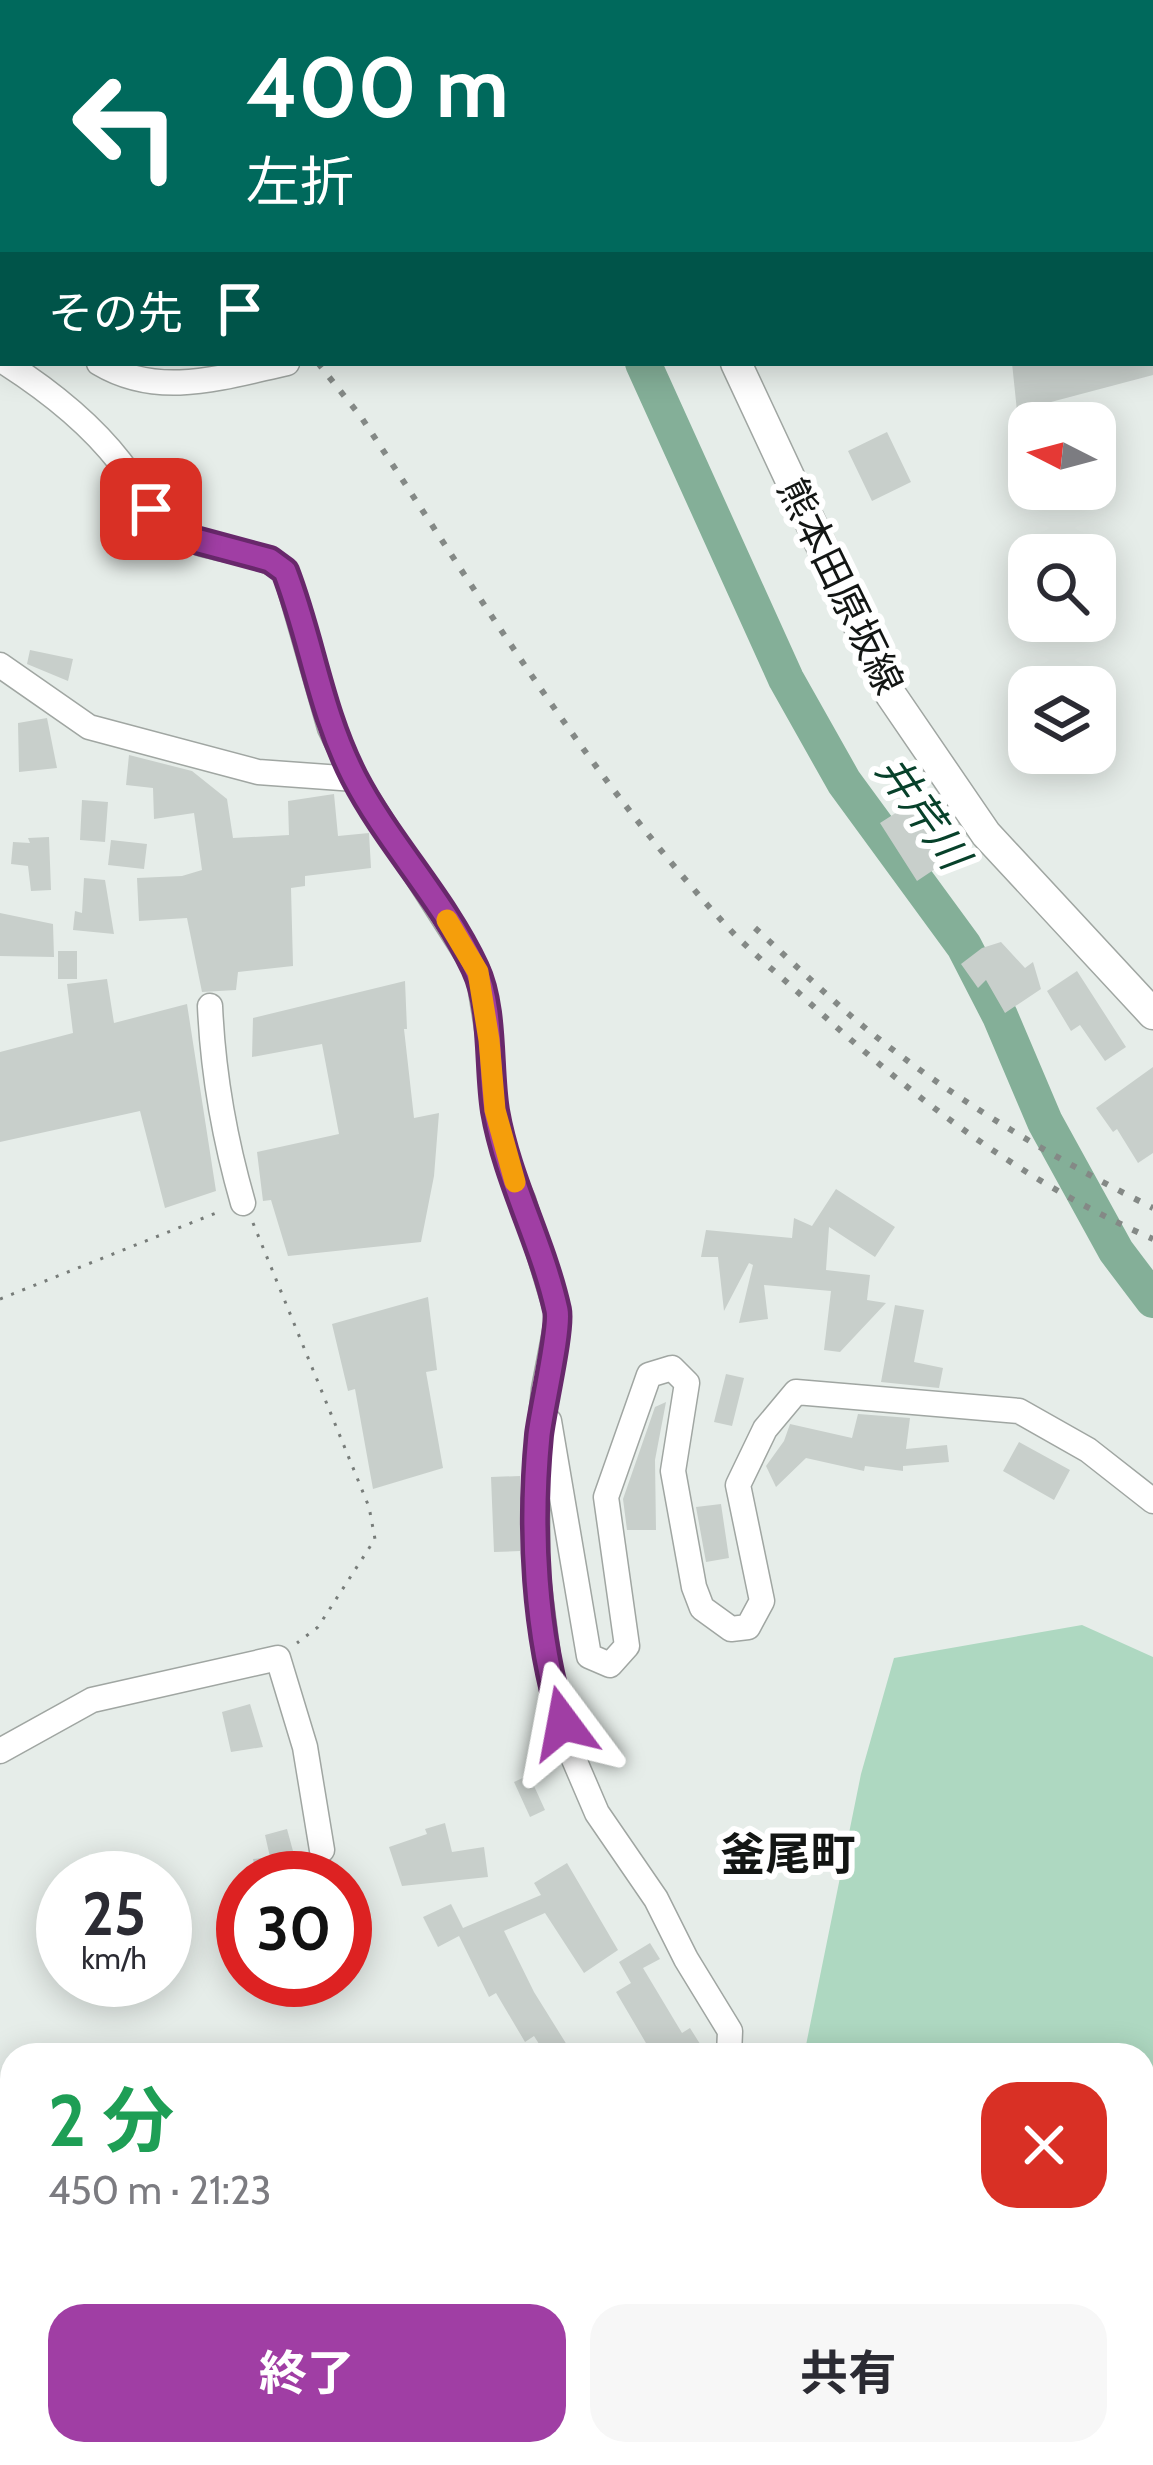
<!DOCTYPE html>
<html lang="ja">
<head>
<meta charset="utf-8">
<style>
	body { margin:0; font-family:Cabin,"Noto Sans JP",sans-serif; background:#f7f7f7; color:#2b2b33; height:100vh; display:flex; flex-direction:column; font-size:45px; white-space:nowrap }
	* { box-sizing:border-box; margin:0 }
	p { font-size:39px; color:#7c7c81 }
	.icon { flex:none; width:66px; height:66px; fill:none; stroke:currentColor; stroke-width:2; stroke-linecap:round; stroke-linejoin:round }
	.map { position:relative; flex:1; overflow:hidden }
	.side { position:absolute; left:0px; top:2043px; width:1155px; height:423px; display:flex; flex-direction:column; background:#fff; border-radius:36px 36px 0 0; box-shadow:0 6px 30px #0003 }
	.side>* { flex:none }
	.guide { position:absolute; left:0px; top:0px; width:1155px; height:366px; box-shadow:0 6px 30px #0003; background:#00695c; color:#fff; overflow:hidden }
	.needle { width:78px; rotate:276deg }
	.controls { position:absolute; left:1008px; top:402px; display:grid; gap:24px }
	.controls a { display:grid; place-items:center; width:108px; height:108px; border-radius:24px; background:#fff; box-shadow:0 6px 30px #0003; font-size:60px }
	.speed { position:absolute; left:36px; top:1851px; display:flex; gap:24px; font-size:60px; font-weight:700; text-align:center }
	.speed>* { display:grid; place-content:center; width:156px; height:156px; border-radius:50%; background:#fff; box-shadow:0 6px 30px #0003; line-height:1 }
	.speed small { font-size:30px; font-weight:400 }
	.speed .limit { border:18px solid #d22; background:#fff; color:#111 }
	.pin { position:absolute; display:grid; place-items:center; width:102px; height:102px; color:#fff; margin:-51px; border-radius:24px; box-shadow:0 6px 18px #0006 }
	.me { position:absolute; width:132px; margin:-66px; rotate:347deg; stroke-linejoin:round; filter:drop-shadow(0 0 9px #0008) }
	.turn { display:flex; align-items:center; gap:42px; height:252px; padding:0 48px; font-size:54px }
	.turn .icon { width:156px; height:156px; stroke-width:2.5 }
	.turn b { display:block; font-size:84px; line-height:102px }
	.then { display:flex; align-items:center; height:114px; padding:0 48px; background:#0003; gap:24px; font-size:45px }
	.round { display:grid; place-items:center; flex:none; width:126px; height:126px; border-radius:36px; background:#f7f7f7 }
	.overview { display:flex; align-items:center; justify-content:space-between; height:204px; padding:0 48px }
	h1 { font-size:72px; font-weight:700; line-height:90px; color:#1e9e55 }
	.cta { display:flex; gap:24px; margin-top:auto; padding:24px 48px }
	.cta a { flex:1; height:138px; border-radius:36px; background:#a03ea4; color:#fff; font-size:48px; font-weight:700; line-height:138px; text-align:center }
	.cta a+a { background:#f7f7f7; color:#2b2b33 }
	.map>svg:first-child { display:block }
	.green { fill:#aed8c1 }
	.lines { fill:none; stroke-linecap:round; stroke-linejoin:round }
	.river { stroke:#84af98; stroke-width:36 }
	.building { fill:#c8cfcb }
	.minor-casing { stroke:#a0a6a2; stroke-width:27 }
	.major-casing { stroke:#a0a6a2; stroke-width:33 }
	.path { stroke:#777c79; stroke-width:3; stroke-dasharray:3 9; stroke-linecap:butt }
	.minor { stroke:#fff; stroke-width:24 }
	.major { stroke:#fff; stroke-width:30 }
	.rail { stroke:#848986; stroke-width:6; stroke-dasharray:6 12; stroke-linecap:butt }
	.route-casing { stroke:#68286b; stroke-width:30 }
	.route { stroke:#a03ea4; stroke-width:21 }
	.slow { stroke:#f59e0b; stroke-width:21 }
	.labels { text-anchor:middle; stroke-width:12; stroke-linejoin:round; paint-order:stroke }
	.street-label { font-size:39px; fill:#131614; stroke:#fff }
	.water-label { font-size:42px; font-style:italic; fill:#07412a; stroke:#fff }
	.quarter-label { font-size:45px; font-weight:bold; fill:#131614; stroke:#fff }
</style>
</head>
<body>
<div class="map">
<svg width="1153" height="2465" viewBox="0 0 1153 2465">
	<rect width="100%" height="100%" fill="#e6ede9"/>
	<!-- green -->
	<path class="green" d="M1082,1625L1153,1657V2465H532V2454H1143V2055H804L861,1774L894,1658Z"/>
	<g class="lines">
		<!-- river -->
		<path class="river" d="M473,0L475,3
			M643,363L786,679L844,782L964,946L1000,1016L1045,1122L1116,1251L1153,1300"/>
	</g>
	<!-- building -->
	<path class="building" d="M1012,363H1153V375L1017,411Z
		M887,432L911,482L872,501L848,451Z
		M30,650L73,659L68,681L27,664Z
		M47,718L57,768L19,772L18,723Z
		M129,755L192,771L227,799L233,838L289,835L288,801L334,794L338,836L369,833L371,868L305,876V886L291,888L293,966L238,972L236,990L202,992L187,918L139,921L137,878L182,876L202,870L194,813L154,819L153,788L126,785Z
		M82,800L108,802L105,842L80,840Z
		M916,800L953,857L917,881L880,823Z
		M49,837L51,890L31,891L28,866L11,864L13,842L30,843L28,838Z
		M111,840L147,844L144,869L108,865Z
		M84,878L105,880L114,934L73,930L75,911L82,913Z
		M0,913L53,924L54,957L0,956Z
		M1001,942L1025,968L1033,962L1041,989L1005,1013L986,980L978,988L961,964L982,948Z
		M58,951H77V979H58Z
		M1077,971L1126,1047L1105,1061L1080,1025L1071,1031L1047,991Z
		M107,979L114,1023L187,1004L216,1191L165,1208L140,1111L0,1142V1052L73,1033L67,984Z
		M405,981L407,1029H404L414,1118L439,1113L434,1176L421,1242L288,1256L271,1200L263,1201L257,1152L339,1134L322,1044L252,1057L253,1018Z
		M1153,1067V1153L1138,1163L1117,1129L1113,1132L1096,1108Z
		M836,1189L895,1227L875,1257L829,1227L826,1270L870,1275L867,1300L886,1303L840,1352L824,1350L831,1291L764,1285L768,1319L739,1323L753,1265L749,1263L724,1311L718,1257H701L706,1230L792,1238L794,1218L812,1226Z
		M428,1297L437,1370L426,1372L443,1468L373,1489L355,1389L348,1391L332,1324Z
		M895,1305L924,1310L914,1362L943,1368L939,1388L881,1382Z
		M726,1374L744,1378L732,1426L714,1422Z
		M666,1402L655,1460L656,1530H627L623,1499L655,1407Z
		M858,1414L910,1418L906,1449L947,1445L949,1462L903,1466V1471L865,1466L864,1471L806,1458L776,1487L766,1466L784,1441L790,1424L852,1438Z
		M1019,1442L1070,1470L1054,1500L1003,1471Z
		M520,1476V1551L494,1552L491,1477Z
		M721,1504L729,1558L706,1562L696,1507Z
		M250,1704L263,1747L231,1752L222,1712Z
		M529,1775L545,1810L530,1817L514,1782Z
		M445,1823L452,1852L484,1847L488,1877L402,1886L389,1847L427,1834L425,1829Z
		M287,1829L296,1862L291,1863L294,1878H257L253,1859L270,1857L265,1835Z
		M567,1863L618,1950L584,1973L545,1913L504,1931L534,1992L567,2045L546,2055L534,2036L525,2042L496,1993L489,1997L459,1936L438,1947L423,1917L451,1904L463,1928L541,1895L534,1883Z
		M650,1943L660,1959L643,1968L682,2033L690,2028L707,2055H653L616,1992L631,1983L619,1962Z"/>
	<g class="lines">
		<defs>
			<path id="minor" d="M0,235L3,239
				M6,363C48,390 89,422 120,462C138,485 151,521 179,535C213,552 253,548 285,571L330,728L355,779L478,972L489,1040L495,1110L510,1172L523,1200L558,1316L544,1389L537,1460V1572L552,1689L573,1757L597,1813L656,1899L686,1959L730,2031L729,2055
				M99,363C159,399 223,377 287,363
				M0,665L89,727L258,772L355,779
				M210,1006C213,1075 224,1137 243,1203
				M549,1421L589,1656L610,1665L627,1646L606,1497L649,1375L672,1368L687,1383L673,1471L694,1587L702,1608L731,1629L748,1627L762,1601L738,1485L765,1429L796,1392L1019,1411L1088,1450L1153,1501
				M0,1751L92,1700L278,1658L305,1747L322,1850
				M406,2465L409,2454"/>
			<path id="major" d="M555,0L556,3
				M736,363L891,695L986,834L1153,1014"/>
		</defs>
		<!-- minor casing -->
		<use href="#minor" class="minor-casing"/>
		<!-- major casing -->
		<use href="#major" class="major-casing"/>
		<!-- path -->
		<path class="path" d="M253,1223L369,1507L375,1539L318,1627L297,1643
			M0,1299L221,1211"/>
		<!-- minor -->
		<use href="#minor" class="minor"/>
		<!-- major -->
		<use href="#major" class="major"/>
		<!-- rail -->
		<path class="rail" d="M0,31L3,33
			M318,363L361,417C475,588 583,769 722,921C746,948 776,972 802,996C911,1096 1017,1179 1153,1239
			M755,928C791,961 827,996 864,1027C952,1099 1052,1157 1153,1208"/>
	</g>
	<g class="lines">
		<defs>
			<path id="route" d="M151,509L177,535L270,560L285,571C312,641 319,708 354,777C388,843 443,899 475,968C494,1008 488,1068 495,1111C507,1180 542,1242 557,1310C561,1328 542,1409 539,1435C530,1528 535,1633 563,1723"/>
		</defs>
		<!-- route casing -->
		<use href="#route" class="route-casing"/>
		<!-- route -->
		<use href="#route" class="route"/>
		<!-- slow -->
		<path class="slow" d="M447,920L478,972L489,1040L495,1110L515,1182"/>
	</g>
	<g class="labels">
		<!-- street labels -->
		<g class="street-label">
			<text transform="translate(841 586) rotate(64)" y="14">熊本田原坂線</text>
		</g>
		<!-- water labels -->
		<g class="water-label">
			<text transform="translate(923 812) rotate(55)" y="15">井芹川</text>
		</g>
		<!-- quarter labels -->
		<g class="quarter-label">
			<text x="788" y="1870">釜尾町</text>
		</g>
	</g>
</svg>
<div class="controls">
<a><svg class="needle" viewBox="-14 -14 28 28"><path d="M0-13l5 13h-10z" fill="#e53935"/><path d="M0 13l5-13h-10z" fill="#7c7c81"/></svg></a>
<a><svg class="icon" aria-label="search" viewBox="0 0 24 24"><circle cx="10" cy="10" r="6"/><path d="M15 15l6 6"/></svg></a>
<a><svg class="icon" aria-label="layers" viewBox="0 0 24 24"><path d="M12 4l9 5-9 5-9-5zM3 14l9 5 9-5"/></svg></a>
</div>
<div class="speed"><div>25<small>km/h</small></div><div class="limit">30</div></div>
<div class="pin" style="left:151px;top:509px;background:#d93025"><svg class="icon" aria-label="arrive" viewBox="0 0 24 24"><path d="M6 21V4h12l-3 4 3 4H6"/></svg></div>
<svg class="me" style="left:563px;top:1723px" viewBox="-20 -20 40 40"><path d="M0-17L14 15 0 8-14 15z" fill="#a03ea4" stroke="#fff" stroke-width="4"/></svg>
<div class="guide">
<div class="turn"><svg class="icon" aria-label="left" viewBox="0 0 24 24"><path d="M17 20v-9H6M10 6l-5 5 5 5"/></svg><div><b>400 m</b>左折</div></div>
<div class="then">その先<svg class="icon" aria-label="arrive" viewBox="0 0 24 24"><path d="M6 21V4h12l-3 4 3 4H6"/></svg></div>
</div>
<section class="side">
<div class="overview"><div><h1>2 分</h1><p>450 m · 21:23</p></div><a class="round" style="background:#d93025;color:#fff"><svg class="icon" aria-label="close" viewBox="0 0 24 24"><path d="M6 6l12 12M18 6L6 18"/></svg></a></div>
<div class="cta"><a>終了</a><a>共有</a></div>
</section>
</div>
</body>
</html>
